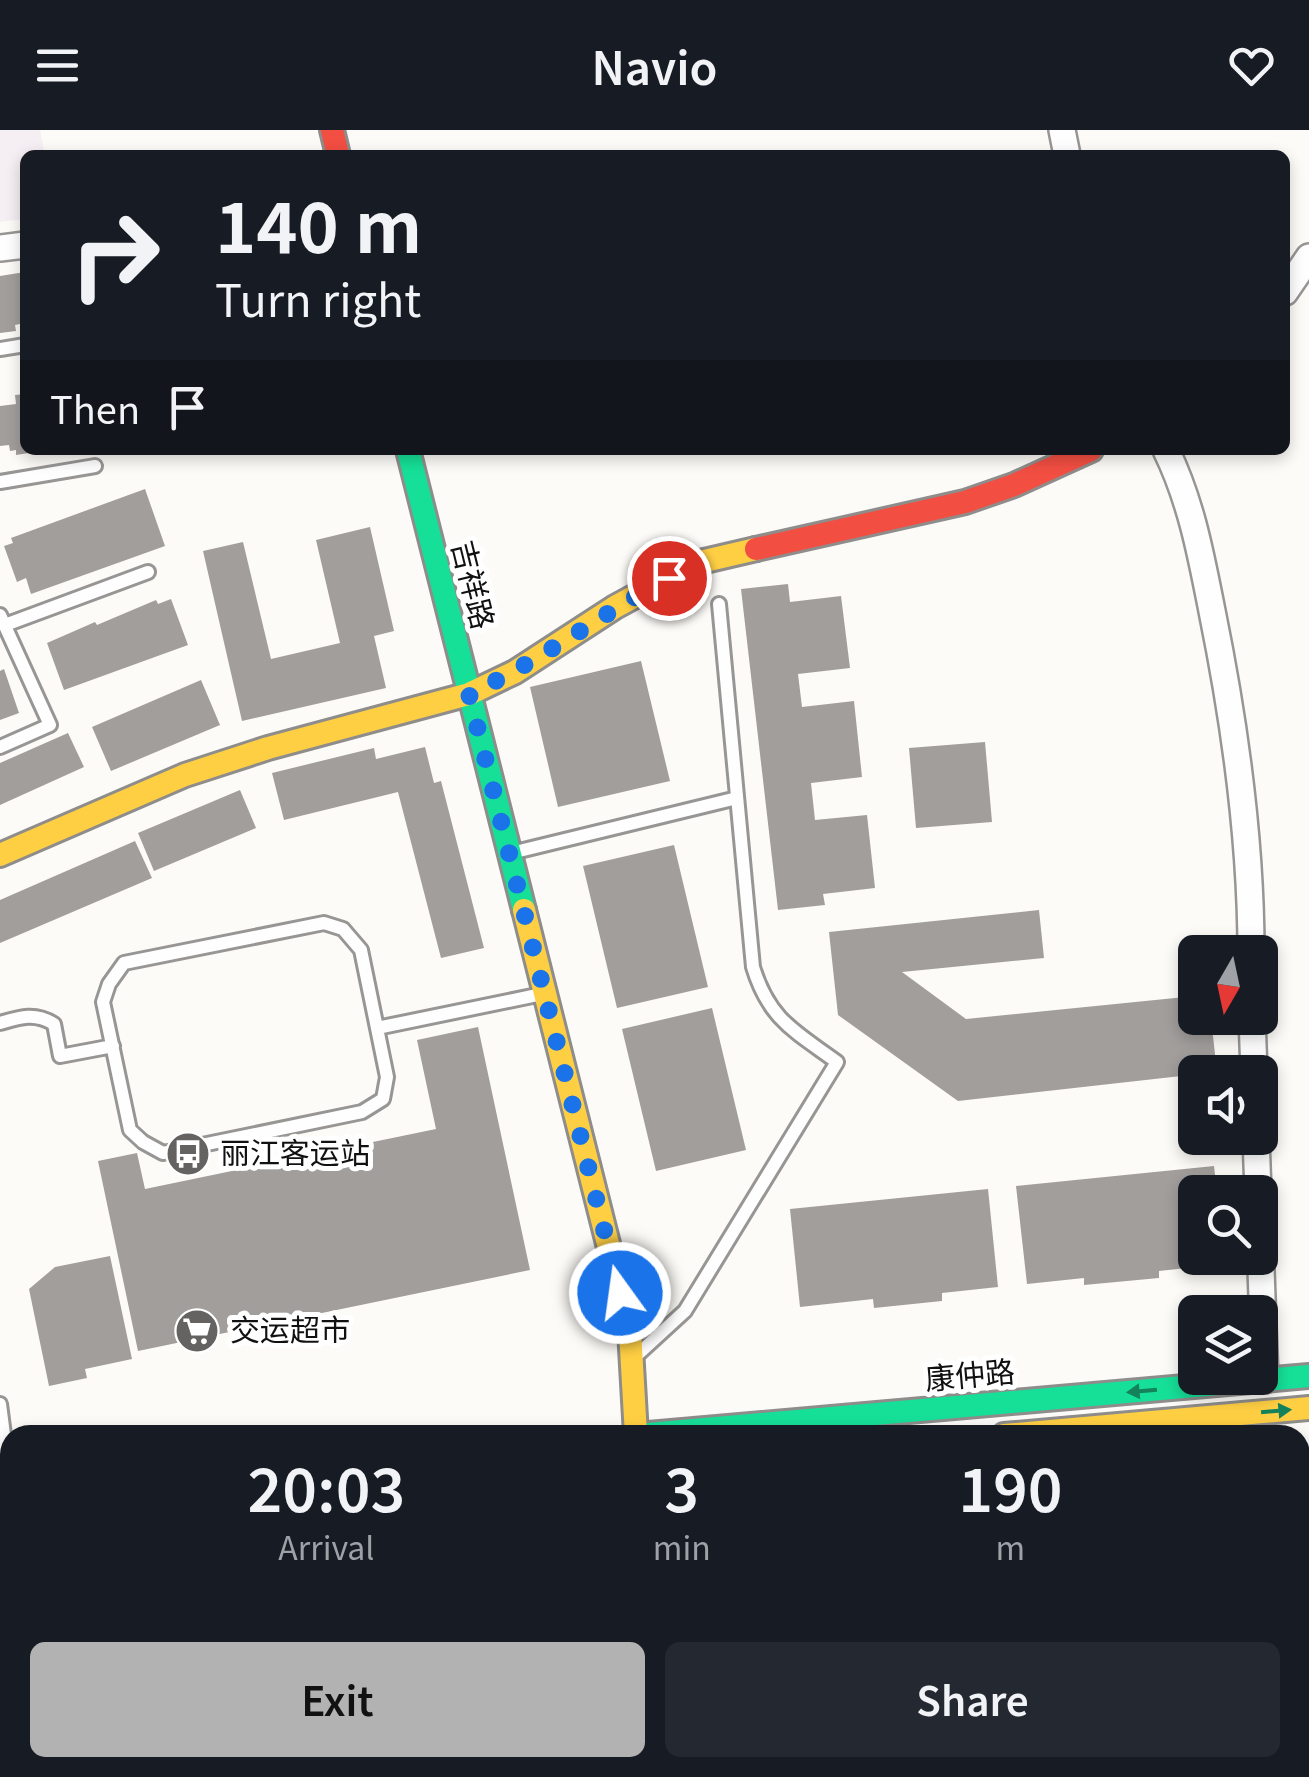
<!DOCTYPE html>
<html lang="en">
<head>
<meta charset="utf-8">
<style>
	body { margin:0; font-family:Georgia,"Noto Sans SC",serif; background:#242831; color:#f1f3f6; height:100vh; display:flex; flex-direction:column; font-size:38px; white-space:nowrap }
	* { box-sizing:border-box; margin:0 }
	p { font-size:32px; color:#9ea1a6 }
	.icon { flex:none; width:55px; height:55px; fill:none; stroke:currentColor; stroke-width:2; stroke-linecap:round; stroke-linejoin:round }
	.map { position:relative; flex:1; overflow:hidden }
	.details { position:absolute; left:0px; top:1295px; width:1310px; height:352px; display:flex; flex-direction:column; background:#171b24; border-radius:30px 30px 0 0; box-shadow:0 5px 15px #0003 }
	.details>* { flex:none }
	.top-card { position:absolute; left:20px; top:20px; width:1270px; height:305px; border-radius:15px; box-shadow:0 5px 15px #0003; background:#171b24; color:#f1f3f6; overflow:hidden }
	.needle { width:65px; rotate:189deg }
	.controls { position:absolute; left:1178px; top:805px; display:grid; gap:20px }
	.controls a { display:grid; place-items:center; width:100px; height:100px; border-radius:15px; background:#171b24; box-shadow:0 5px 15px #0003; font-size:50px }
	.pin { position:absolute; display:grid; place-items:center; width:85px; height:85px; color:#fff; margin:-42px; border:5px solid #fff; border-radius:50%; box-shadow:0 2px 10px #0007 }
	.me { position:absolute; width:110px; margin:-55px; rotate:346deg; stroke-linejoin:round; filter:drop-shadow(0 0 8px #0008) }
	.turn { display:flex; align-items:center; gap:35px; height:210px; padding:0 30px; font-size:45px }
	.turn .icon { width:130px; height:130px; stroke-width:2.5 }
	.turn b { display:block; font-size:70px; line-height:85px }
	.then { display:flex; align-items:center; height:95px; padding:0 30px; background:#0003; gap:20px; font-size:38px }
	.eta { display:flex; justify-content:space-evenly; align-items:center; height:170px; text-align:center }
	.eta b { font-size:60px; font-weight:600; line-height:70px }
	.action { display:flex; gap:20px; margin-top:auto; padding:20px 30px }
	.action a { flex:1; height:115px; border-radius:15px; background:#b2b2b3; color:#111; font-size:40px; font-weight:600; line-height:115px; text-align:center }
	.action a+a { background:#242831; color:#f1f3f6 }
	header { display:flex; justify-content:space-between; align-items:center; height:130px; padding:0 30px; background:#171b24; font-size:45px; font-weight:600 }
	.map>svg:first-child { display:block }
	.industrial { fill:#f5eff3 }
	.building { fill:#a19e9c }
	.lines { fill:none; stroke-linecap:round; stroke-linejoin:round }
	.lane-casing { stroke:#979695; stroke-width:18 }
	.street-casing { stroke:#979695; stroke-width:30 }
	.fast-casing { stroke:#8e8d8b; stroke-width:28 }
	.slow-casing { stroke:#8e8d8b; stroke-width:28 }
	.jam-casing { stroke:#8e8d8b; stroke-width:28 }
	.lane { stroke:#fffefe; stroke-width:12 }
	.street { stroke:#fffefe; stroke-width:25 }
	.fast { stroke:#16e098; stroke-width:22 }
	.slow { stroke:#ffcf43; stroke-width:22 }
	.jam { stroke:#f24e42; stroke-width:22 }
	.oneway { fill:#14835b }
	.route { stroke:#1a73e8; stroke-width:18; stroke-dasharray:0 32.4 }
	.labels { text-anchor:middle; stroke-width:10; stroke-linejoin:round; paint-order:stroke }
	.street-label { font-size:30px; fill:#111; stroke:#fff }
	.poi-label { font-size:30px; fill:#111; stroke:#fff; text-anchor:start }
</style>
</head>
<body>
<header><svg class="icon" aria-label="menu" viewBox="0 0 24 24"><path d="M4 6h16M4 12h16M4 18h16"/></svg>Navio<svg class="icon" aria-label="heart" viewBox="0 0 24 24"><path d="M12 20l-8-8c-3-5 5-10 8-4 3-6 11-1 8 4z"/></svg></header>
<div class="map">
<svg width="1309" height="1647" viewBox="0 0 1309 1647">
	<rect width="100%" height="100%" fill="#fdfbf7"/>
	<!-- industrial -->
	<path class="industrial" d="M0,0H40L45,25H25V89L0,92Z"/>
	<!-- building -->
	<path class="building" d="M25,142V193L15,195L16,201L0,203V146Z
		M25,264V320L35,322L16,325V320L10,321L9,315L0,316V276L16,274L15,265Z
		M145,359L165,416L31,464L26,448L17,452L4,416L13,413L11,408Z
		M370,397L394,501L374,506L386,558L242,591L203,421L243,412L271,529L340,513L316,410Z
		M788,454L790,472L841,466L850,538L798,544L802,577L854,571L862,647L811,653L815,690L867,685L875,758L823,764L825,775L778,780L741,459Z
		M171,469L188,515L64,560L47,513L95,492L97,495L156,470L158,474Z
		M641,531L670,651L558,677L530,557Z
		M4,539L19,583L0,590V541Z
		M201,550L220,595L111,641L92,597Z
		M68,603L84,637L0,675V633Z
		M985,612L992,692L916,698L909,618Z
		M425,617L434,653L441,651L484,818L441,828L398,662L284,690L272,643L374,618L376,629Z
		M240,660L256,698L154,741L138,703Z
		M135,711L152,748L0,813V770Z
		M674,715L708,857L617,878L583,736Z
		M1039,780L1044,828L902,842L966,889L1195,866V888H1211L1217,942L958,971L838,885L829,802Z
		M712,878L746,1020L656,1041L622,899Z
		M478,897L530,1140L138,1221L98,1031L137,1023L145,1059L436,999L417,910Z
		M1214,1036L1217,1062H1195V1128H1223L1224,1134L1159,1141V1148L1084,1155V1148L1027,1154L1016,1056Z
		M988,1059L998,1157L942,1163V1171L874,1178L873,1169L800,1177L790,1079Z
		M110,1126L132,1229L85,1239L87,1248L49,1256L29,1159L55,1137Z
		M1309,1371V1440L1300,1441V1372Z
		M0,1471H10V1537L0,1538Z
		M1309,1554V1618L1300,1619V1555Z
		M10,1590V1638H80L81,1647H0V1591Z
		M108,1638H227V1640L109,1647Z
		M491,1638H546L544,1647H490Z
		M738,1638H1053V1647H739Z
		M1123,1638H1175L1176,1647H1124Z"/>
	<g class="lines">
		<defs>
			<path id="lane" d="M0,219L25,215
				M0,352L95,336
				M0,485L50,595L0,617
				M5,495L148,442
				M511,723L737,668
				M324,793L343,799L361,820L387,947L383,969L362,982L163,1023L143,1012L130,1000L103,872L109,854L124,833Z
				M0,893C20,887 35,882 54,894L60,926L113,916
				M377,898L542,864
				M637,1225L685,1181L837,932C796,902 769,890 753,837L719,474
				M0,1274L10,1351
				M1300,1467H1309
				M0,1567L10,1566
				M705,1638L706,1647
				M1098,1638L1099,1647
				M453,1647L481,1645"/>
			<path id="street" d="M1062,0L1067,25
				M0,118L25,115
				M1285,162L1309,127
				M1166,320C1191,371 1201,425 1212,481C1235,594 1251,707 1251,822
				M1252,888L1254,942
				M1256,1008L1258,1062
				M1260,1112L1265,1250"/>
			<path id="fast" d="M408,320L524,780
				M637,1305L1309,1246
				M604,1647L606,1638"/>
			<path id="slow" d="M0,725L185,645L268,618L469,564L515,542L615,477L696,433L756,419
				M524,780L630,1201L636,1305
				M1004,1305L1309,1278
				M0,1360L10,1359
				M0,1392L10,1391"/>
			<path id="jam" d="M332,0L338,25
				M756,419L965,372L1014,355L1091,320"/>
		</defs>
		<!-- lane casing -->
		<use href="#lane" class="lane-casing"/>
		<!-- street casing -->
		<use href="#street" class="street-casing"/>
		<!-- fast casing -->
		<use href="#fast" class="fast-casing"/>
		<!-- slow casing -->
		<use href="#slow" class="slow-casing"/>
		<!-- jam casing -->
		<use href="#jam" class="jam-casing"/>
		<!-- lane -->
		<use href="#lane" class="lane"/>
		<!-- street -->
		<use href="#street" class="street"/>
		<!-- fast -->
		<use href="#fast" class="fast"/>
		<!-- slow -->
		<use href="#slow" class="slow"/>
		<!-- jam -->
		<use href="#jam" class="jam"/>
	</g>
	<!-- one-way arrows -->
	<defs><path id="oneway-solid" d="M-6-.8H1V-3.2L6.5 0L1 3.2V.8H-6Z" transform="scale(2.5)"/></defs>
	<g class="oneway">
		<use href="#oneway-solid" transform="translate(1142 1261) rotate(175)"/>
		<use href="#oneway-solid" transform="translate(1276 1281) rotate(-5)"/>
	</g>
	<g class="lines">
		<!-- route -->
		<path class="route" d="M620,1163L469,564C539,532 601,484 669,448"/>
	</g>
	<!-- icons -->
	<defs>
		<symbol id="bus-disc" viewBox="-11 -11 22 22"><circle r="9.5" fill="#646362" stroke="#fff"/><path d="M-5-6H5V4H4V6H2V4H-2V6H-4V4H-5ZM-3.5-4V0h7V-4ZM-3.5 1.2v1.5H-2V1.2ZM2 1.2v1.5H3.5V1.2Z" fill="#fff"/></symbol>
		<symbol id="supermarket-disc" viewBox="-11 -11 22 22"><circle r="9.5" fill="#646362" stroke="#fff"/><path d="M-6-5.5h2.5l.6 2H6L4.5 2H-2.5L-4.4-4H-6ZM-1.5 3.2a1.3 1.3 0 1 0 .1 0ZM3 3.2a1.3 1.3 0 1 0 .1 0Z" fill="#fff"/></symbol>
	</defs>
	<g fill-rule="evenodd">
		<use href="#bus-disc" x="163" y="999" width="50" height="50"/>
		<use href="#supermarket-disc" x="172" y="1176" width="50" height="50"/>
	</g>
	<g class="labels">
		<!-- street labels -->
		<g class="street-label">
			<text transform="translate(472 455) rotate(76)" y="10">吉祥路</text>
			<text transform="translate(970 1246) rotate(-5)" y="10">康仲路</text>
		</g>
		<!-- poi labels -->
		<g class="poi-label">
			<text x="220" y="1034">丽江客运站</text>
			<text x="230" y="1211">交运超市</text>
		</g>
	</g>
</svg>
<div class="controls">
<a><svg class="needle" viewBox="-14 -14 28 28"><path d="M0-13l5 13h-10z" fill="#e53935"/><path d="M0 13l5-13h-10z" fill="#9ea1a6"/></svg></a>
<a><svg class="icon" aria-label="sound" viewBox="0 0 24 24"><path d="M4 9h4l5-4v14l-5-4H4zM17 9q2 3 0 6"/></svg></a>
<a><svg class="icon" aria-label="search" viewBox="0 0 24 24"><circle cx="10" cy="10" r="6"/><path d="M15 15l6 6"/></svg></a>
<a><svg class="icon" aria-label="layers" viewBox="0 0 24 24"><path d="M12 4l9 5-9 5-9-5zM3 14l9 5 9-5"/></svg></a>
</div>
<div class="pin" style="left:669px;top:448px;background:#d93025"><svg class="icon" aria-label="arrive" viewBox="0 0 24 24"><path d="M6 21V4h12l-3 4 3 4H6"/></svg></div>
<svg class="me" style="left:620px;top:1163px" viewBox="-20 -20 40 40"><circle r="17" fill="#1a73e8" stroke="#fff" stroke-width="3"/><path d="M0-11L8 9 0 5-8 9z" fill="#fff"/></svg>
<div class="top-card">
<div class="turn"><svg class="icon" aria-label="right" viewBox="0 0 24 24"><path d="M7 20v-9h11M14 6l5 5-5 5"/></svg><div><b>140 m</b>Turn right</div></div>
<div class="then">Then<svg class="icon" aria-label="arrive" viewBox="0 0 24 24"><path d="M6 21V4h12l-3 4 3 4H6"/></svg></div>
</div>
<section class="details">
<div class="eta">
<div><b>20:03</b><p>Arrival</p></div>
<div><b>3</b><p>min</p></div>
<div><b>190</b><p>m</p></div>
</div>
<div class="action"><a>Exit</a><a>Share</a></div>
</section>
</div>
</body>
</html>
